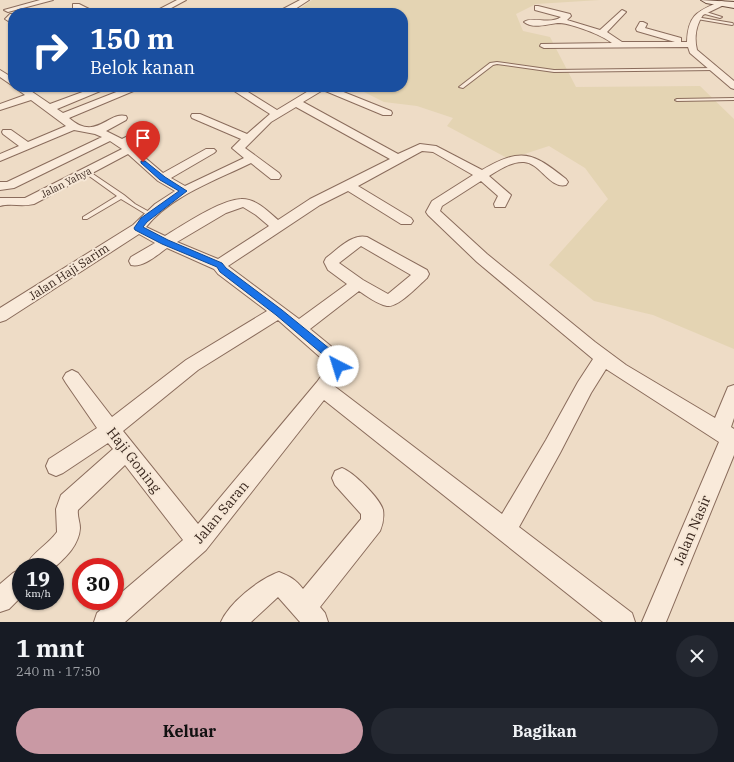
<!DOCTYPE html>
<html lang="id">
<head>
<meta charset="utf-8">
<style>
	body { margin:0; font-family:"IBM Plex Serif",serif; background:#242831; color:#f1f3f6; height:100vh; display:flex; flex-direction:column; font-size:15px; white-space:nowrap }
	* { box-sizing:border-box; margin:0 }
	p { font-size:13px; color:#9ea1a6 }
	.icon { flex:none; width:22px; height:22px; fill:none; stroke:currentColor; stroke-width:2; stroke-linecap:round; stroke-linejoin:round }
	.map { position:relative; height:622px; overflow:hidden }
	.sheet { display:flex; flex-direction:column; background:#171b24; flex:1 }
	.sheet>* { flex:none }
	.hud { position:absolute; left:8px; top:8px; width:400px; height:84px; border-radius:16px; box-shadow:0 1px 3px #0004; background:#1a4fa0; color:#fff; overflow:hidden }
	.speed { position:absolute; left:12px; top:558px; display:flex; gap:8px; font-size:20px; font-weight:700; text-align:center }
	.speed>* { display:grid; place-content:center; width:52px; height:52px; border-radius:50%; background:#171b24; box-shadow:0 1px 3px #0004; line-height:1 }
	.speed small { font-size:10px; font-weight:400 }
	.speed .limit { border:6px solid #d22; background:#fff; color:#111 }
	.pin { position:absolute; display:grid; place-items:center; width:34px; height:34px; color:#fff; margin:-41px -17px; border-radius:50% 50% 50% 0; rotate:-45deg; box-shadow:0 0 4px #0007 }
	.pin .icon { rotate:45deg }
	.me { position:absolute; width:44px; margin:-22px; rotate:320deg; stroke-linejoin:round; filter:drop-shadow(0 0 3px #0008) }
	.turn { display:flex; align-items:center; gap:14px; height:84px; padding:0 16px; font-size:18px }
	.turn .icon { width:52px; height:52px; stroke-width:2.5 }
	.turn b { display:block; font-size:28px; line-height:34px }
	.round { display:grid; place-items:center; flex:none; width:42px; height:42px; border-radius:21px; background:#242831 }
	.overview { display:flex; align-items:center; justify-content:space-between; height:68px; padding:0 16px }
	h1 { font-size:24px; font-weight:700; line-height:30px }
	.cta { display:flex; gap:8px; margin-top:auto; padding:8px 16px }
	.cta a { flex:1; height:46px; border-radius:24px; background:#c999a4; color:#111; font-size:16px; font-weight:700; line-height:46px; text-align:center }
	.cta a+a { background:#242831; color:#f1f3f6 }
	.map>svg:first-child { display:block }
	.farmland { fill:#e4d4b3 }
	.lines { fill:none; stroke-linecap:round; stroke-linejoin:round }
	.lane-casing { stroke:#8a6c5c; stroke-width:2 }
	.street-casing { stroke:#8a6c5c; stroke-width:2 }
	.secondary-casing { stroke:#6c4e3f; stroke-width:2 }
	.lane { fill:#f9eada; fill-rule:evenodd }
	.street { fill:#f9eada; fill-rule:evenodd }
	.secondary { fill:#f9eada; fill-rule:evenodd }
	.route { fill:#1a73e8; stroke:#114b97 }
	.labels { text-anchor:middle; stroke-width:4; stroke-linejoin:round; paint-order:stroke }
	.far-street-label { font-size:10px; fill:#3a281f; stroke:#f6e7d6 }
	.street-label { font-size:12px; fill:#3a281f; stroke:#f6e7d6 }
	.near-street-label { font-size:14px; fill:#3a281f; stroke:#f6e7d6 }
</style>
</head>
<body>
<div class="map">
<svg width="734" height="622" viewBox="0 0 734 622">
	<rect width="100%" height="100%" fill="#eedcc6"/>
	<!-- farmland -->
	<path class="farmland" d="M312,0H600L536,4L516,14L523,31L550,37L576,87L700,86L734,119V349L653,315L594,301L549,265L608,199L585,168L549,146L509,159L447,126L453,118L417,106L384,102L354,87H403V13H306L298,10Z"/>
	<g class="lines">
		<defs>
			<path id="lane" d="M701,11H703L722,17L720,18L701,13Z
				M696,17L732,23L734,24L732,25L697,19Z
				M497,62L554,70L714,68L716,69L714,70L554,72L497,64L493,65L463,88L459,87L490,63Z
				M734,98V100L677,101L675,100L677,99Z
				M87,170L124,195L135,204L153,214V216H149L121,199L87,219H83V217L117,196L85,173V171Z"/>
			<path id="street" d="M40,0H53L8,12L4,10Z
				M177,0H186L162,13H152Z
				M300,0H309L289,13H283V9Z
				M721,1L728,3L703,15C696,25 694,38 697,50L734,81V89L731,88L690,53L688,47L544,48L540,46L541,44L612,43C602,35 573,24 560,23C549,23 534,30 524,22C531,16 551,25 561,17L535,10V6H538L570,14L571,16L567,20L600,30L622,10L626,12L607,32L622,42H675L637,31L636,29L640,22H643L647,24L645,28L681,38V42H687C688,13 699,11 721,1Z
				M73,4H79L91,10L87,13H77L81,10L73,8Z
				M10,14H13V24L5,19Z
				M0,70L13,78V86L0,77Z
				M14,87H25L50,104L96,87H110L57,109L63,113L129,87H143L69,118C96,142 108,111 126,116L127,118L126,120L106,131L122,139L146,127H154L155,129L154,131L129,144L163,173L206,149H214L216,151L214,153L171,178L185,186L244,158L232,148L241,139L192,118L191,116L192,114H200L247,134L270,114L228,87H240L277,110L315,87H331L391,111L392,113L391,115H383L323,90L303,102L398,154L420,144L436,146L482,170C522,147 532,152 566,179L568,182L566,185C550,189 540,163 524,162C512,161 499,170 489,176L511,195L505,207H495L494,204L498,196L481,181L442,206L440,211L487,254L595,342L626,365L715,418L728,387L734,385V418L731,427L734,429V455L666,622H642L719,442L606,369L591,393L560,453L519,527L632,613L635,622H603L324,400L206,550L125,622H94L97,613L111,601H115V598L183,540L125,465L78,510C77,516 80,522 80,528C79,545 66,557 55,567H25C32,552 48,545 57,532L56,509L61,495L113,449L108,443L63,473L56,476L49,473L46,466L49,459L97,428L66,383L63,378L66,373L72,370L78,373L112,417L186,360L267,311L218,274L214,269L167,248C157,255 143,268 131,265L129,261L131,257L155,243L139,234L6,320L0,322V308L133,225L155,204L175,191L158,181L128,154L34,204C22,207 11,203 0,206V198H25L122,149L110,141L14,188L0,190V182H7L102,137L95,134L74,130L0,161V154L19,146L3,134L2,132L3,130H11L28,142L66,126L31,100L0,110V104L25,95ZM296,107L390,159L310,199L278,220C268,211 255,198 241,199C220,200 183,225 165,236L146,227C172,195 215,181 251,163L271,179H279L281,176L279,173L245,148L271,122ZM422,151L433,152L473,175L432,201L426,212L428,215L477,262L593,359L578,382L546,440L502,514L334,386L347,366L343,356L310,329L359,291C367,296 377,304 387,306C398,308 419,285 427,278L429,274L427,270L367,237C352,233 337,250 326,258L324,262L328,270L347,284L299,319L228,266L320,205L348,191L401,224H411L413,221L411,218L358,186ZM243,207L256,215L269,226L218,259L177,242L226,213ZM361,246L411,275L388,294L363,280L339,263ZM278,320L329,365L317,382L198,524L123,431L198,370Z
				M182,87H194L186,91L183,90Z
				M342,468C353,472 380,498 383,510C384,517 383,524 380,531L320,607L325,613L328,622H300L278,597L251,622H221C229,603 259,579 279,572C291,577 295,579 303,589L361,519V514L335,485L332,478L335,471Z
				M21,569V597L9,609L0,612V584L13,573Z"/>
			<path id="secondary" d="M701,0L734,2V8L706,3Z"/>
		</defs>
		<!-- lane casing -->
		<use href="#lane" class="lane-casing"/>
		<!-- street casing -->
		<use href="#street" class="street-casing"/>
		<!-- secondary casing -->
		<use href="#secondary" class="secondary-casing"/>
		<!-- lane -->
		<use href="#lane" class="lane"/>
		<!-- street -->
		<use href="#street" class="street"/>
		<!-- secondary -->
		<use href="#secondary" class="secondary"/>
	</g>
	<!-- route -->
	<path class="route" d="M141,161H145L165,177L187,191L147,222L143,227L168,240L222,263L226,268L282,310L341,358L343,366L342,369H334L333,363L276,315L220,272L217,267L162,244L135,230L134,228L141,218L179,191L160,180L141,163Z"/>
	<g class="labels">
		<!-- far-street labels -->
		<g class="far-street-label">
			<text transform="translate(66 182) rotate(-27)" y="4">Jalan Yahya</text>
		</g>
		<!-- street labels -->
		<g class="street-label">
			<text transform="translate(69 272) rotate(-33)" y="4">Jalan Haji Sarim</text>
		</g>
		<!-- near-street labels -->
		<g class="near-street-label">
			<text transform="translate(134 460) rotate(52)" y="5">Haji Goning</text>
			<text transform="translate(221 512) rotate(-50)" y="5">Jalan Saran</text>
			<text transform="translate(692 530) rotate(-67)" y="5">Jalan Nasir</text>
		</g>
	</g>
</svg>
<div class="speed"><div>19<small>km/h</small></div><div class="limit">30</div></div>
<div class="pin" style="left:143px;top:162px;background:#d93025"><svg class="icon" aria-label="arrive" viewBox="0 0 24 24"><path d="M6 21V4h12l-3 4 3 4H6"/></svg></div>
<svg class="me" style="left:338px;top:366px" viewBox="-20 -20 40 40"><circle r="19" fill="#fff"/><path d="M0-13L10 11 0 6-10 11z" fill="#1a73e8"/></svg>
<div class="hud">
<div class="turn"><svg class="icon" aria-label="right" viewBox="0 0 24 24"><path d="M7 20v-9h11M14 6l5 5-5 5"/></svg><div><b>150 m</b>Belok kanan</div></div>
</div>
</div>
<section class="sheet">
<div class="overview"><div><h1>1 mnt</h1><p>240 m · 17:50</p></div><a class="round"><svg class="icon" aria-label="close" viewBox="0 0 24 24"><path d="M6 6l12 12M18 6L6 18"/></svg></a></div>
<div class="cta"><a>Keluar</a><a>Bagikan</a></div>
</section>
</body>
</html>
